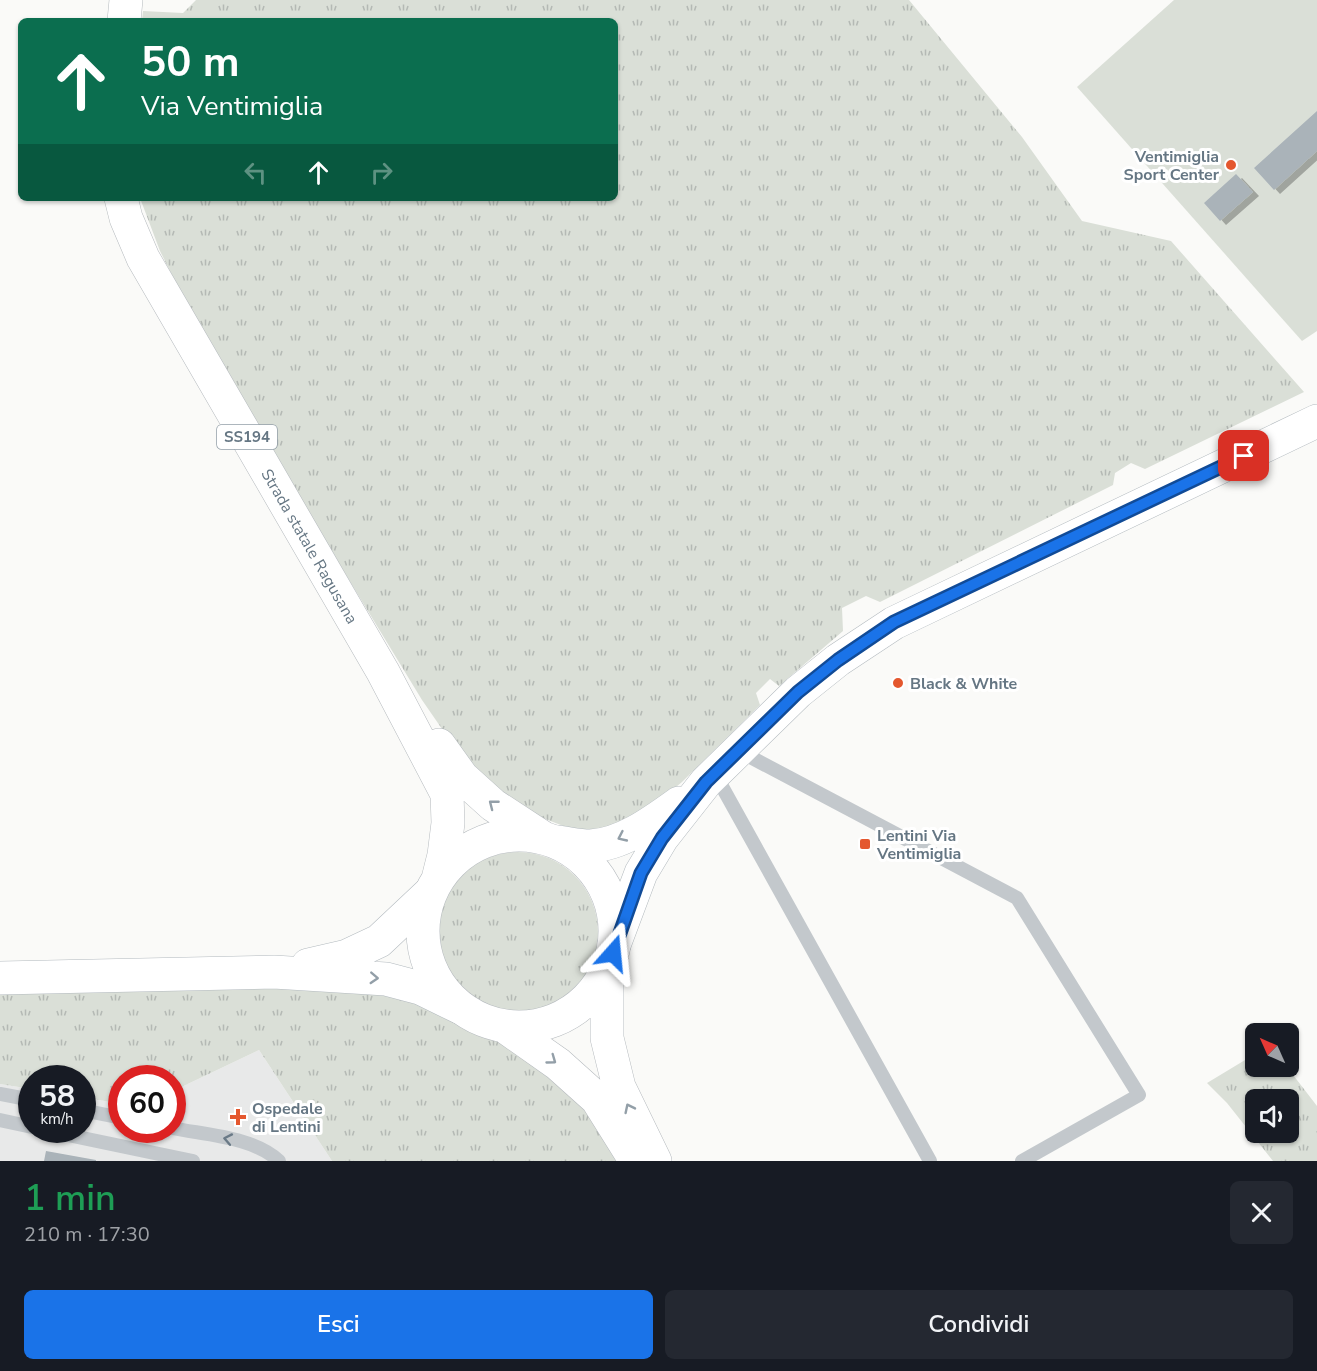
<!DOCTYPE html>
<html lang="it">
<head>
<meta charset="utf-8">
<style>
	body { margin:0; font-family:"Nunito Sans",sans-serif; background:#242831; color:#f1f3f6; height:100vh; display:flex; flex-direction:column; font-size:22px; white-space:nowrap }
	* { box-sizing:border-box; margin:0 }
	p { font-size:20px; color:#9ea1a6 }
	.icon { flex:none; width:33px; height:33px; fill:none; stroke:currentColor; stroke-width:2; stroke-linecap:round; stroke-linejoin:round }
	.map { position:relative; height:1161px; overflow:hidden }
	.side { display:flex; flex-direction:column; background:#171b24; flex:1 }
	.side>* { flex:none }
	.hud { position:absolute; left:18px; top:18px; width:600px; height:183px; border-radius:9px; box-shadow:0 2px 4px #0004; background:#0b6e4f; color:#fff; overflow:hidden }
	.needle { width:39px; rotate:315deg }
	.buttons { position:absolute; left:1245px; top:1023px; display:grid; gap:12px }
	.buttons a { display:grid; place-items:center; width:54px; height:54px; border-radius:9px; background:#171b24; box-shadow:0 2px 4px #0004; font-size:30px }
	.speed { position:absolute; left:18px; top:1065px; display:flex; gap:12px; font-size:30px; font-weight:700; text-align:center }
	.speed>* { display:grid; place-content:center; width:78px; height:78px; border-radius:50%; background:#171b24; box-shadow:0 2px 4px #0004; line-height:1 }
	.speed small { font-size:15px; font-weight:400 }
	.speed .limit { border:9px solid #d22; background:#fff; color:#111 }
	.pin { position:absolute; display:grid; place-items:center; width:51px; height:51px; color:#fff; margin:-26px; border-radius:12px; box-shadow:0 3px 9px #0006 }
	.me { position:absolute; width:66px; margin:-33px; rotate:18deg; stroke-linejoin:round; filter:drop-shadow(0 0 4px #0008) }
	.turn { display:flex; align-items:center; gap:21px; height:126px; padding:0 24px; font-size:27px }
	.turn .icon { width:78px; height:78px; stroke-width:2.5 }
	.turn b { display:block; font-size:42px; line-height:51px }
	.lanes { display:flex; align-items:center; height:57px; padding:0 24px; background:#0003; justify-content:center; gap:30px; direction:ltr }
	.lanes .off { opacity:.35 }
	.round { display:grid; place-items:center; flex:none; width:63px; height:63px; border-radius:9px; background:#242831 }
	.overview { display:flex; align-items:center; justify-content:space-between; height:102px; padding:0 24px }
	h1 { font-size:36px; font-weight:600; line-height:45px; color:#1e9e55 }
	.cta { display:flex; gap:12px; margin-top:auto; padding:12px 24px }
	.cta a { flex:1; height:69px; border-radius:9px; background:#1a73e8; color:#fff; font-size:24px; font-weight:600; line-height:69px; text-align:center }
	.cta a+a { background:#242831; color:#f1f3f6 }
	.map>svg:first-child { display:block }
	.built { fill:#e8e9e9 }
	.grass { fill:url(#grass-tufts); fill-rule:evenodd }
	.pitch { fill:#dadfd7 }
	.building { fill:#aab3b9; filter:url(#shadow) }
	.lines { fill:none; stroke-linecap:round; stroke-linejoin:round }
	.secondary-casing { stroke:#b3babf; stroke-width:34 }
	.primary-casing { stroke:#b5babe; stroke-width:34 }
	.lane { stroke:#c3c8cc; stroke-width:14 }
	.secondary { stroke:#fff; stroke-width:33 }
	.primary { stroke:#fff; stroke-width:33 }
	.oneway { stroke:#939fa8 }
	.oneway2 { stroke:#6a7a87 }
	.route-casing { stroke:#114b97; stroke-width:15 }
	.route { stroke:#1a73e8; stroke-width:10 }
	.poi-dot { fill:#e4572e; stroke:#fff; stroke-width:2 }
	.labels { text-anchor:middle; stroke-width:6; stroke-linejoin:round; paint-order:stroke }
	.shield { fill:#fff; stroke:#939fa8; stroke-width:1.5 }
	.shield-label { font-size:15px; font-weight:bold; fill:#657683 }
	.poi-label { font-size:16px; font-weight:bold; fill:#657683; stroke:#fff; text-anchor:start }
	.street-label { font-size:16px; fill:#657683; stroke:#fff }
</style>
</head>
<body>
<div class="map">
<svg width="1317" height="1161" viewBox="0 0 1317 1161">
	<defs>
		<pattern id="grass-tufts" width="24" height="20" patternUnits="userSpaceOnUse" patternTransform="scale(1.5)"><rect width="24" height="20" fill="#dadfd7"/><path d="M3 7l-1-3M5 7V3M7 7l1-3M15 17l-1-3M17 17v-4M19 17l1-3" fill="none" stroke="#b4b9b4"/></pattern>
		<filter id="shadow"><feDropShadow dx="6" dy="4" stdDeviation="0" flood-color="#0004"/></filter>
	</defs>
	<rect width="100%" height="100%" fill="#fafaf8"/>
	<!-- built -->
	<path class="built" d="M259,1050L332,1161H0V1084L31,1089L32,1130H82L83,1097L121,1104L122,1130H172L173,1091Z"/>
	<!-- grass -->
	<path class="grass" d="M196,0H909L1022,137L1082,221L1171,241L1304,392L1145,469L1131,463L1115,473L1113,485L880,602L866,596L842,608L843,631L779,686L770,679L756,693L760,705L682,782L648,810L609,829L588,832L566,827L535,815L506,798L460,755L422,700L332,552L192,315L160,251L140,198H615V21H142L143,11L183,13Z
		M438 932a80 80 0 1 1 160 0a80 80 0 1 1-160 0Z
		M383,987L459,1022L491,1035L588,1106L619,1161H332L259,1050L173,1091L172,1078H122L121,1104L83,1097L82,1078H32L31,1089L0,1084V991Z
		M1255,1054L1256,1066L1287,1067L1317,1106V1161H1273L1227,1103L1207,1083ZM1256,1100H1288V1132H1256Z"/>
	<!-- pitch -->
	<path class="pitch" d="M1174,0H1317V331L1302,341L1077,87Z"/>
	<!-- building -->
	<path class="building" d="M1317,111V151L1274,190L1254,168Z
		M1236,174L1253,192L1220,221L1204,203Z
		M46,1151L96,1160V1161H44Z"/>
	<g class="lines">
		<defs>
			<path id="secondary" d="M557,842C567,843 579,846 590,846C622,845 654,821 679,803
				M614,945L641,873L662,838L706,782L798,692L838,660L894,623L1317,421
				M308,965L347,956L379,941L430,893
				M0,978L274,972L386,979L420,988L459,1007"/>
			<path id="primary" d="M124,21L126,0
				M121,198L126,218L143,258L383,672L447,794L448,823L444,855L438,879
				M439,745L462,777L493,805L542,837
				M423 931a96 96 0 1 1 192 0a96 96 0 1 1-192 0Z
				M607,968V1038L619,1087L655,1161
				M504,1026L558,1064L597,1099L632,1155"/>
		</defs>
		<!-- secondary casing -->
		<use href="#secondary" class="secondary-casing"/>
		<!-- primary casing -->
		<use href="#primary" class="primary-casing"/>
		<!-- lane -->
		<path class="lane" d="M739,751L1017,898L1139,1095L1022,1161
			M715,774L930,1161
			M0,1094L32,1100
			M82,1110L122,1118
			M0,1120L32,1127
			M172,1128C206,1135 254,1137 279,1161
			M44,1130L193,1161"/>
		<!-- secondary -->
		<use href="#secondary" class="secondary"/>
		<!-- primary -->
		<use href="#primary" class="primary"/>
	</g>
	<!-- one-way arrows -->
	<defs><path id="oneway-chevron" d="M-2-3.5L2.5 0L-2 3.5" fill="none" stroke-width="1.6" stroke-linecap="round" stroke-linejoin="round" transform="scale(1.5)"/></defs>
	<g class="oneway">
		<use href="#oneway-chevron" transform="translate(493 804) rotate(-142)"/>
		<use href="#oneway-chevron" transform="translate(622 837) rotate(155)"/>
		<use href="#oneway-chevron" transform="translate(374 978) rotate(3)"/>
		<use href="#oneway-chevron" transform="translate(552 1060) rotate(36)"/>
		<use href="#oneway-chevron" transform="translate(629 1108) rotate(-116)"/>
	</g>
	<use class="oneway2" href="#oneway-chevron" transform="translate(228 1139) rotate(-169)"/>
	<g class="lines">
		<defs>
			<path id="route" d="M613,953L641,873L662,838L706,782L798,692L838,660L894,622L1244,456"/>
		</defs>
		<!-- route casing -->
		<use href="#route" class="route-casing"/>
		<!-- route -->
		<use href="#route" class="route"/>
	</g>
	<!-- markers -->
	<g class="poi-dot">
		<circle cx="1231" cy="165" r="6"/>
		<circle cx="898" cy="683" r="6"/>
		<rect x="859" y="838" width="12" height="12" rx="3"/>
		<path d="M235 1108h6v6h6v6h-6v6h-6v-6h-6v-6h6z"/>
	</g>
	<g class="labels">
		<!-- shield labels -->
		<rect class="shield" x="217" y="425" width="60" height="24" rx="4.5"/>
		<g class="shield-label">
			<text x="247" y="442">SS194</text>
		</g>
		<!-- poi labels -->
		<g class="poi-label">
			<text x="1219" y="162" text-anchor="end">Ventimiglia<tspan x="1219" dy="18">Sport Center</tspan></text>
			<text x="910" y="689">Black &amp; White</text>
			<text x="877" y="841">Lentini Via<tspan x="877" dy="18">Ventimiglia</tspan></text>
			<text x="252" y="1114">Ospedale<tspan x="252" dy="18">di Lentini</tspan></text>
		</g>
		<!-- street labels -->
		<g class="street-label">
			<text transform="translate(310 546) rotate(60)" y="6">Strada statale Ragusana</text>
		</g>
	</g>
</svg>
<div class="buttons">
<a><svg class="needle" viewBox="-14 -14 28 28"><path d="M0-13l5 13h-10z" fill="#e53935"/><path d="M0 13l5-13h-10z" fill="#9ea1a6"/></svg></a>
<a><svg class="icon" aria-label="sound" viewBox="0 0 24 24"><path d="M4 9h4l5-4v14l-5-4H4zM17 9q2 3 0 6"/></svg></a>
</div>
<div class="speed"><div>58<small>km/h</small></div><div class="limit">60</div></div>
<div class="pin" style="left:1244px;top:456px;background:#d93025"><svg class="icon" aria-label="arrive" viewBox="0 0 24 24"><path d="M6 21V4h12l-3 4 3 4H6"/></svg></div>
<svg class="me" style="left:613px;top:953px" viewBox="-20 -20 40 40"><path d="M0-17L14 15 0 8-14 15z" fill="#1a73e8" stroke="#fff" stroke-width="4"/></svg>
<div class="hud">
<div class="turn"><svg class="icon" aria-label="ahead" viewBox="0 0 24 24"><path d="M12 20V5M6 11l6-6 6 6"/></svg><div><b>50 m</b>Via Ventimiglia</div></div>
<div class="lanes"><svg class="icon off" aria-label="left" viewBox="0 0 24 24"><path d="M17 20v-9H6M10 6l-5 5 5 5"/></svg><svg class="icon" aria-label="ahead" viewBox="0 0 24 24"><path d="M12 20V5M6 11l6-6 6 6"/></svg><svg class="icon off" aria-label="right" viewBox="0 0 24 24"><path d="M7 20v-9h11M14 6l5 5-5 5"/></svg></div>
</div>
</div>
<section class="side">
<div class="overview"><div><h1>1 min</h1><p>210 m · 17:30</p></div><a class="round"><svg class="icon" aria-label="close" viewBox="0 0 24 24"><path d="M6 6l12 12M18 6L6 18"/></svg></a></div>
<div class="cta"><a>Esci</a><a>Condividi</a></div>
</section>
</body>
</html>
